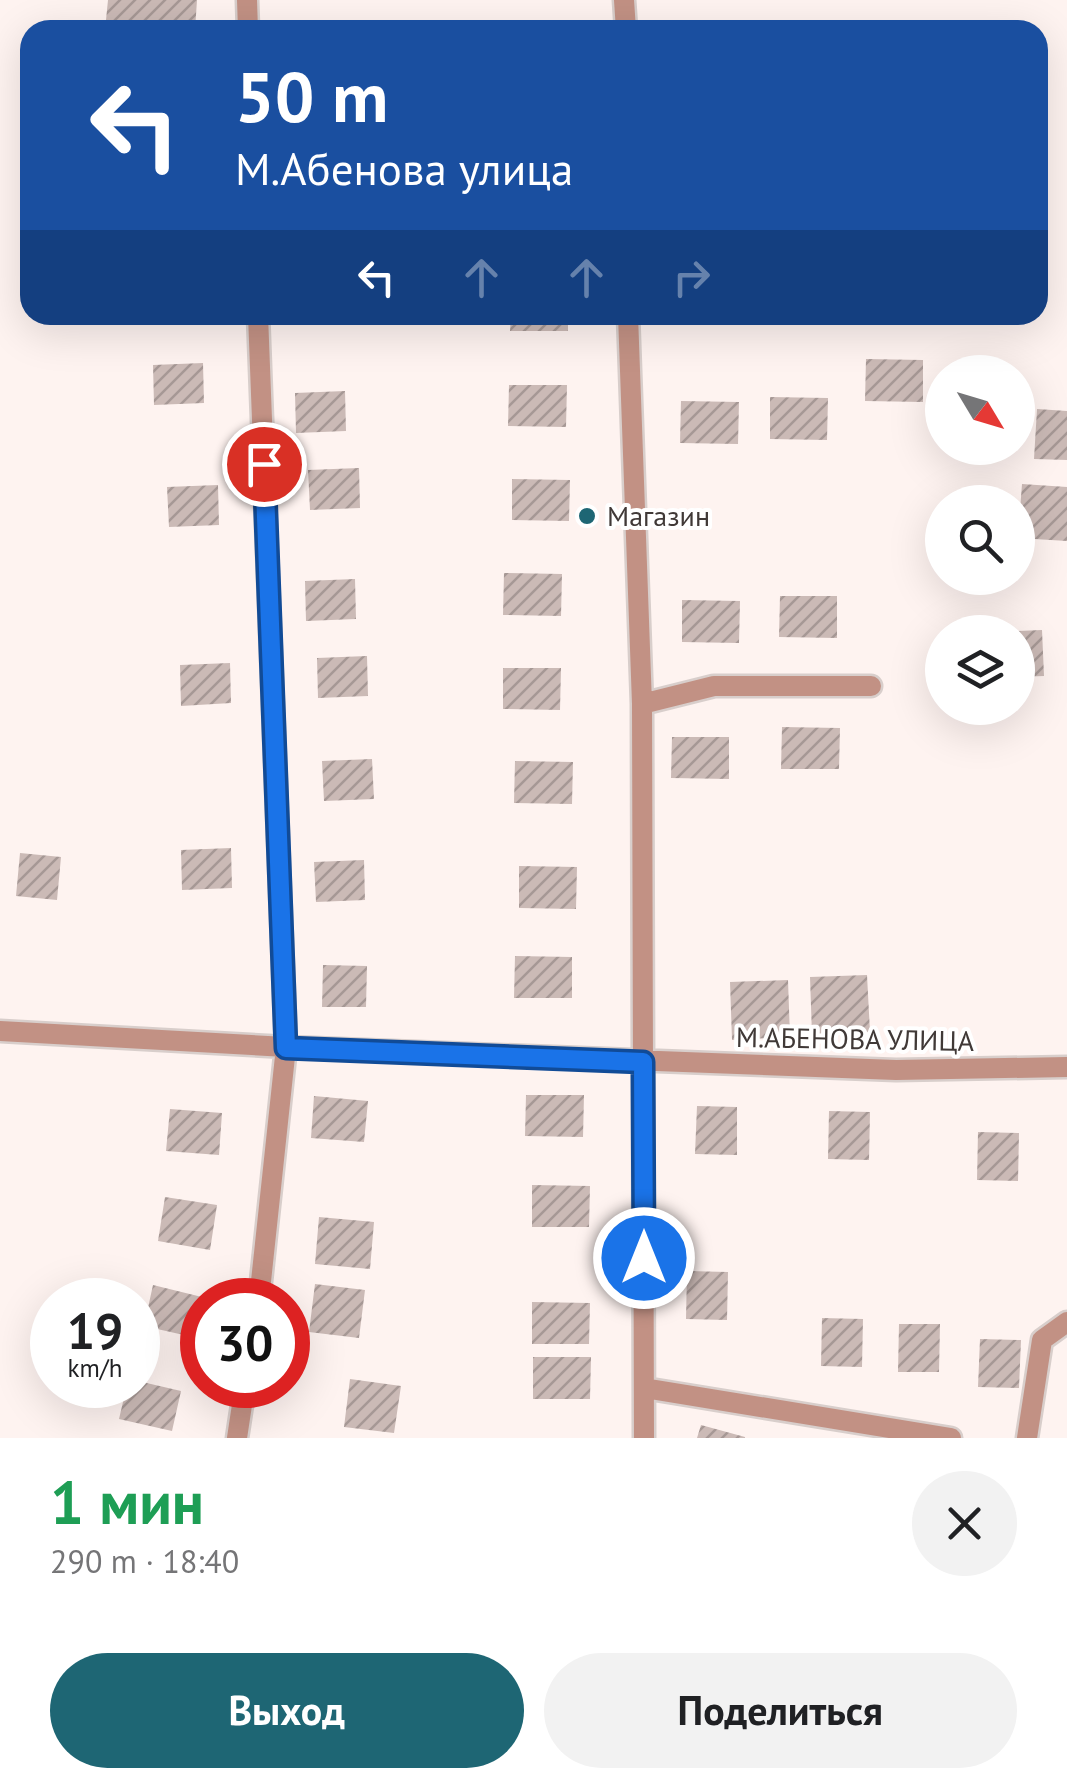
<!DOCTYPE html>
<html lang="ru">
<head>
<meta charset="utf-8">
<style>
	body { margin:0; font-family:"PT Sans",sans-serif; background:#f2f2f2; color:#202124; height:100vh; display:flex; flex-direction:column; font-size:38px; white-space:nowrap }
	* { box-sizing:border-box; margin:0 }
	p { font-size:32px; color:#757577 }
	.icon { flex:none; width:55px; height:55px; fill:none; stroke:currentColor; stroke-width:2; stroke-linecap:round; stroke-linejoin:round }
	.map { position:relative; height:1438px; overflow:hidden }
	.side { display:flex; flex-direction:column; background:#fff; flex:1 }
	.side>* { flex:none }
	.banner { position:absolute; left:20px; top:20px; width:1028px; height:305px; border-radius:30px; box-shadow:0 10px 40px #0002; background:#1a4fa0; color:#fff; overflow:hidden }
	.needle { width:65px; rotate:128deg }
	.controls { position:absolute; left:925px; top:355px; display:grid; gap:20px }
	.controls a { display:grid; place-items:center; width:110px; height:110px; border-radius:50%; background:#fff; box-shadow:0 10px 40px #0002; font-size:50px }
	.speed { position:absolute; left:30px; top:1278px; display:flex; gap:20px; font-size:50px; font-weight:700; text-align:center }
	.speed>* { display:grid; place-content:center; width:130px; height:130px; border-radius:50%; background:#fff; box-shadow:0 10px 40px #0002; line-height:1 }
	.speed small { font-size:25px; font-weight:400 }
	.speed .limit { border:15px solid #d22; background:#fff; color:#111 }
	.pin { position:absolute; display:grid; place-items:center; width:85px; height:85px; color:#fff; margin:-42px; border:5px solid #fff; border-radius:50%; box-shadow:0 2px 10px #0007 }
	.me { position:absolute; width:110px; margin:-55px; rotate:0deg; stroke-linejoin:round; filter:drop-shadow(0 0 8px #0008) }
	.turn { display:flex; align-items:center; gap:35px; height:210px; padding:0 50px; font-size:45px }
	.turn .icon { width:130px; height:130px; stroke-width:2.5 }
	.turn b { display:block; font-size:70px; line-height:85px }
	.lanes { display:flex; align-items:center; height:95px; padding:0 50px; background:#0003; justify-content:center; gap:50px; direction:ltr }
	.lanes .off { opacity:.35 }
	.round { display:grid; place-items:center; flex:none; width:105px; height:105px; border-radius:52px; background:#f2f2f2 }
	.summary { display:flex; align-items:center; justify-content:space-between; height:170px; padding:0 50px }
	h1 { font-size:60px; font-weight:800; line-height:75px; color:#1e9e55 }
	.cta { display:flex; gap:20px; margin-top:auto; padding:20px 50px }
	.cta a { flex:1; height:115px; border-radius:60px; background:#1e6674; color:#fff; font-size:40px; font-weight:800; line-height:115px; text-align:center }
	.cta a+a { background:#f2f2f2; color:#202124 }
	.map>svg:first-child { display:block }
	.building { fill:url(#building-hatch) }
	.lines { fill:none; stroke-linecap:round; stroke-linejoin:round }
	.minor-casing { stroke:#d8cecb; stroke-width:25 }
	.minor { stroke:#c29184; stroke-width:20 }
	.route-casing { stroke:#114b97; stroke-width:25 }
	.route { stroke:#1a73e8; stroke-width:18 }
	.poi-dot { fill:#1e6674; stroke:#fff; stroke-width:4 }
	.labels { text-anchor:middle; stroke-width:8; stroke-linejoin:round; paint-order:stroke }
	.poi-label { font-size:28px; fill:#403937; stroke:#fff; text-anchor:start }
	.street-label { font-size:28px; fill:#403937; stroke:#fff }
</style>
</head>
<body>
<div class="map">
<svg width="1067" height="1438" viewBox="0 0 1067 1438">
	<defs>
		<pattern id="building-hatch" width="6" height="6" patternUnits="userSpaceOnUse" patternTransform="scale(2.5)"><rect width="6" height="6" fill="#cbbab6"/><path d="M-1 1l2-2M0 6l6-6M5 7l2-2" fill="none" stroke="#a69895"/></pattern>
	</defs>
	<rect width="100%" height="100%" fill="#fef3f0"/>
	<!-- building -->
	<path class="building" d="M108,0H197L195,30H105Z
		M294,315H344V319L294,321Z
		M511,315H568V331H510Z
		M866,359L923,360V402L865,401Z
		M203,363L204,403L154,405L153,365Z
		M509,385H567L566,427L508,426Z
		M345,391L346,431L296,433L295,393Z
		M770,397L828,398L827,440L770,439Z
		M681,401L739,402L738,444L680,443Z
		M1037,409L1067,411V460L1034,459Z
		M359,468L360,508L310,510L308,470Z
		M512,479L570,480L569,521L512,520Z
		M1022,484L1067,487V541L1018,538Z
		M218,485L219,525L169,527L167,487Z
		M504,573L562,574L561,616L503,615Z
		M355,579L356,619L306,621L305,581Z
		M780,596H837V638L779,637Z
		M682,600L740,601L739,643L682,642Z
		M1042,630L1044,676L1018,677V631Z
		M367,656L368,696L318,698L317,658Z
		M230,663L231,703L181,706L180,665Z
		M503,668H561L560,710L503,709Z
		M782,727L840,728L839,769H781Z
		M672,737H729V779L671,778Z
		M372,759L374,799L324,801L322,761Z
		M515,761L573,762L572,804L514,803Z
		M231,848L232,888L182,890L181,850Z
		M20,853L61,857L57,900L16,896Z
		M364,860L365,900L316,902L314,862Z
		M519,866L577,867L576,909L519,908Z
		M515,956L572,957V998H514Z
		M323,965L367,966L366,1007H322Z
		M867,975L870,1032L812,1035L810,977Z
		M788,980L790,1037L732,1040L730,982Z
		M526,1095H584L583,1137L525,1136Z
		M314,1096L368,1101L364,1142L311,1138Z
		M697,1106L737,1107V1155L695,1154Z
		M170,1109L222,1113L219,1155L166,1151Z
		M829,1111L870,1112L869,1160L828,1159Z
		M978,1132L1019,1133L1018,1181L977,1180Z
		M532,1185L590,1186L589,1227H532Z
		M165,1197L217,1205L210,1250L158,1241Z
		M319,1217L374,1222L370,1269L315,1264Z
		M687,1271L728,1272L727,1320L686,1319Z
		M315,1284L365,1290L359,1338L309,1332Z
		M153,1285L210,1299L202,1300L197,1338L144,1326Z
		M532,1302L590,1303L589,1344H532Z
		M822,1318L863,1319L862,1367L821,1366Z
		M899,1324H940L939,1372H898Z
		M980,1339L1021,1340L1019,1388L978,1387Z
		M533,1357H591L590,1399H533Z
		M350,1379L401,1386L394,1433L344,1427Z
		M138,1381L181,1391L172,1431L119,1419L127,1385H138Z
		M701,1425L745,1437V1438H697Z"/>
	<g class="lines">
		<defs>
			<path id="minor" d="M247,0L248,30
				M624,0L626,30
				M258,315L286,1047L259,1300
				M628,315L642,704L644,1438
				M642,704L714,686H871
				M0,1031L286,1047L896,1070L1067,1067
				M644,1388L951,1438
				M237,1438L245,1385
				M1027,1438L1042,1340L1067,1322"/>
		</defs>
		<!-- minor casing -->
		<use href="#minor" class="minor-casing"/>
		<!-- minor -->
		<use href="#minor" class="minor"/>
	</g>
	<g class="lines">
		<defs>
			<path id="route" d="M264,464L286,1048L643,1062L644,1258"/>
		</defs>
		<!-- route casing -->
		<use href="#route" class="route-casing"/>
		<!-- route -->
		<use href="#route" class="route"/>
	</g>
	<!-- markers -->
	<circle class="poi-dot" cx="587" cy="516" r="10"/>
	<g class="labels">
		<!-- poi labels -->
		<g class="poi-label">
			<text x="607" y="526">Магазин</text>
		</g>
		<!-- street labels -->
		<g class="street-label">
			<text transform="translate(855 1039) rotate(1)" y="10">М.АБЕНОВА УЛИЦА</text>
		</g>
	</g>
</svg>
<div class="controls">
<a><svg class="needle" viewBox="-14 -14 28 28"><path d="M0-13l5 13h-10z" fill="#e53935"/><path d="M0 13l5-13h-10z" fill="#757577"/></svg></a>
<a><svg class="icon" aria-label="search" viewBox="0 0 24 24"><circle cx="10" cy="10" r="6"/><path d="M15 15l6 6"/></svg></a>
<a><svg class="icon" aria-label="layers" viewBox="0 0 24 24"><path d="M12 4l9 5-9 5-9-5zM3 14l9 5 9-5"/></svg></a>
</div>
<div class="speed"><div>19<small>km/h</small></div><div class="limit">30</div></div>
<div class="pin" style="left:264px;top:464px;background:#d93025"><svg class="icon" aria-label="arrive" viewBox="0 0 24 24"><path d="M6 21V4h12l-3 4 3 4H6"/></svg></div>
<svg class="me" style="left:644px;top:1258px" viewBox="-20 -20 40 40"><circle r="17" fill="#1a73e8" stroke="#fff" stroke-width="3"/><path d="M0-11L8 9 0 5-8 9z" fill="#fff"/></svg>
<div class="banner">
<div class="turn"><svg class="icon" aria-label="left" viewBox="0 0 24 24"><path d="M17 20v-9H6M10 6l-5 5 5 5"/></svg><div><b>50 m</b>М.Абенова улица</div></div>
<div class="lanes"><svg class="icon" aria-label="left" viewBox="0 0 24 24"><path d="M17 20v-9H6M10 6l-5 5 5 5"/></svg><svg class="icon off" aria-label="ahead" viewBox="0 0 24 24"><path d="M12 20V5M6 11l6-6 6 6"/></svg><svg class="icon off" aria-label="ahead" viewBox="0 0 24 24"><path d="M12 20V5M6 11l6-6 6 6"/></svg><svg class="icon off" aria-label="right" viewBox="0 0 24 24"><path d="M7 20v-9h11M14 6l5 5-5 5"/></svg></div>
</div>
</div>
<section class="side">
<div class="summary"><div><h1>1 мин</h1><p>290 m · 18:40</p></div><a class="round"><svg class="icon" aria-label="close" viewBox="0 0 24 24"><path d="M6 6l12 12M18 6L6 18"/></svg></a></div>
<div class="cta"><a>Выход</a><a>Поделиться</a></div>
</section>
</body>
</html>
